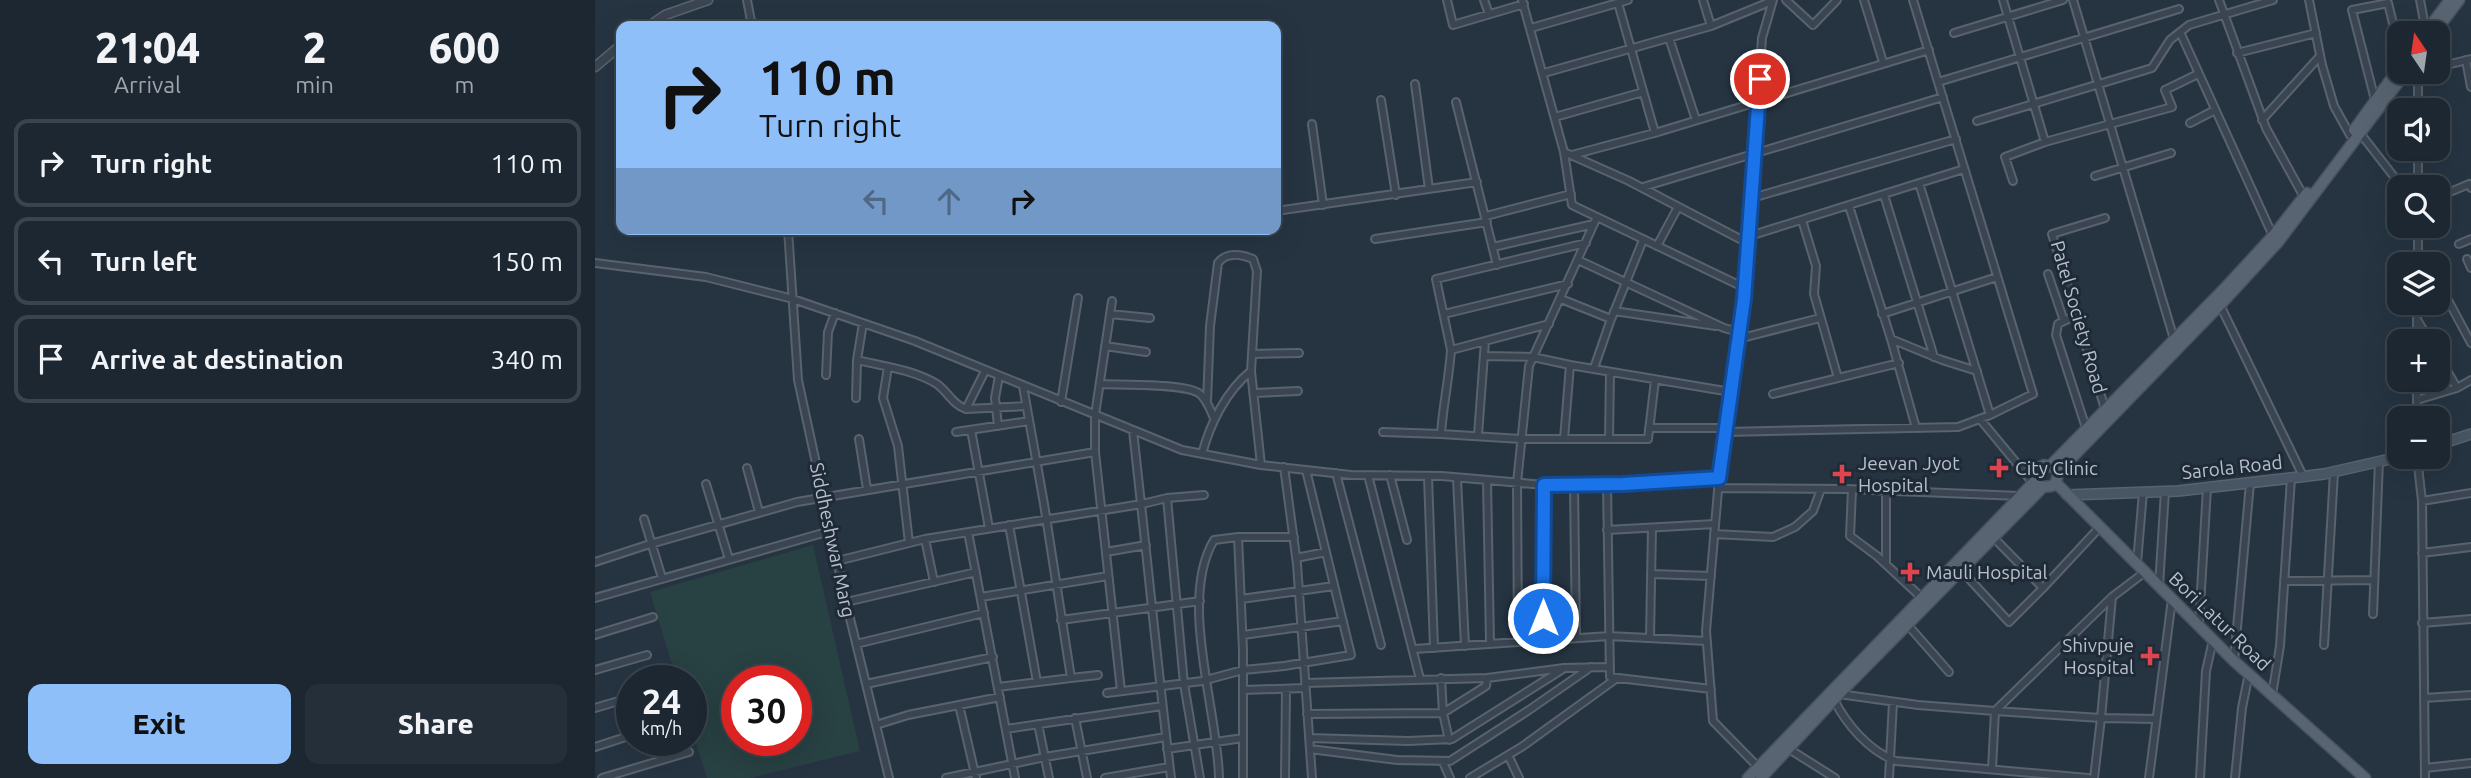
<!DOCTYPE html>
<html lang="en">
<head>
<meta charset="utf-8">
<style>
	body { margin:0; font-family:Ubuntu,sans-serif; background:#252f3a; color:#f1f3f6; height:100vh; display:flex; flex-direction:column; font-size:26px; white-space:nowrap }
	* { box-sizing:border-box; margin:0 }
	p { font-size:23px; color:#a0a5ac }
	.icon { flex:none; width:38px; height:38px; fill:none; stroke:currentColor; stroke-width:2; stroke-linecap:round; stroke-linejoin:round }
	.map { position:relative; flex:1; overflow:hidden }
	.details { display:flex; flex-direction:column; background:#1c2732; width:595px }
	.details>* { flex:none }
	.top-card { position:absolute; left:21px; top:21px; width:665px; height:214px; border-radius:14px; box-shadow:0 7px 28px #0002,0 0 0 2px #3a444d; background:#8ebff9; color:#111; overflow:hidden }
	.needle { width:46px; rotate:347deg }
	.buttons { position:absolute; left:1792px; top:21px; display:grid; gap:14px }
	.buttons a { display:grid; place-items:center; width:63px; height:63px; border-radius:14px; background:#1c2732; box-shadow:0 7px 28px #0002,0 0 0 2px #3a444d; font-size:35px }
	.speed { position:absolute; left:21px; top:665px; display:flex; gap:14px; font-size:35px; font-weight:700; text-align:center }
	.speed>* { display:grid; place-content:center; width:91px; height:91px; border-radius:50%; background:#1c2732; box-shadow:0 7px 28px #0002,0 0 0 2px #3a444d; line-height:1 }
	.speed small { font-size:18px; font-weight:400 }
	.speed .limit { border:10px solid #d22; background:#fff; color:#111 }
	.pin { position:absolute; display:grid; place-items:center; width:60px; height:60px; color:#fff; margin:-30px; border:4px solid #fff; border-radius:50%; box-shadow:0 2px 7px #0007 }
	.me { position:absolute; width:77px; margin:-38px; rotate:0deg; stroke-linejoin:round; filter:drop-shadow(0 0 5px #0008) }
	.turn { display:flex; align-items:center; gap:24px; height:147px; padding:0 28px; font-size:32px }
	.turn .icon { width:91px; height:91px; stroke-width:2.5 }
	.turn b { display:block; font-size:49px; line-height:60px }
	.lanes { display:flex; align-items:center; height:66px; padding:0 28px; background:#0003; justify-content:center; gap:35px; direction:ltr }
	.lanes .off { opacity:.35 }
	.eta { display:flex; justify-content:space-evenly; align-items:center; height:119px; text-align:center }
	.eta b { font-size:42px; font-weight:800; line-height:49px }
	.primary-button { display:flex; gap:14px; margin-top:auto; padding:14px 28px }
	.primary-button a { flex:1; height:80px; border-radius:14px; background:#8ebff9; color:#111; font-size:28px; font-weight:800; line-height:80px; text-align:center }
	.primary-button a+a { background:#252f3a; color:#f1f3f6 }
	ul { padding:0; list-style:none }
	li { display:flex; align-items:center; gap:21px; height:88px; margin:0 14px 10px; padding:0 14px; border:4px solid #3a444d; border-radius:14px }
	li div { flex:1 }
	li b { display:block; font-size:26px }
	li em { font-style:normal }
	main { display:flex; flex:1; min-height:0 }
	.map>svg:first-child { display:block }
	.grass { fill:#284142; fill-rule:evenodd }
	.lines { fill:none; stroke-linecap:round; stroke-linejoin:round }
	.minor-casing { stroke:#58636e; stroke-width:10 }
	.tertiary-casing { stroke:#58636e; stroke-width:11 }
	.secondary-casing { stroke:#58636e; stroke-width:12 }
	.primary-casing { stroke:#47515d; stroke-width:13 }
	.minor { stroke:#3a4551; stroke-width:6 }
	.tertiary { stroke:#3a4551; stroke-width:8 }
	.secondary { stroke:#485564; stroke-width:9 }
	.primary { stroke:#586471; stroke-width:10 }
	.route-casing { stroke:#114b97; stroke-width:18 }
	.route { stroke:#1a73e8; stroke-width:12 }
	.health-dot { fill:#e0444e; stroke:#1f2a37; stroke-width:2.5 }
	.labels { text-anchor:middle; stroke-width:6; stroke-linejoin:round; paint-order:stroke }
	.street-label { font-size:19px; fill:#b7c0cb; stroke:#1f2a37 }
	.poi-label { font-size:19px; fill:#b7c0cb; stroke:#1f2a37; text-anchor:start }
</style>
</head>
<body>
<main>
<section class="details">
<div class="eta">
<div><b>21:04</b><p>Arrival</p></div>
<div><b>2</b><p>min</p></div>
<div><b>600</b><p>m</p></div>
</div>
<ul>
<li><svg class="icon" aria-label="right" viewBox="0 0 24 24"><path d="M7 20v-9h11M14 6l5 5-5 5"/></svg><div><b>Turn right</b></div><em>110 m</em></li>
<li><svg class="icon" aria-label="left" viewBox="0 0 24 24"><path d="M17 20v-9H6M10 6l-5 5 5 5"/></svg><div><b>Turn left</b></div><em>150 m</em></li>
<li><svg class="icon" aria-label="arrive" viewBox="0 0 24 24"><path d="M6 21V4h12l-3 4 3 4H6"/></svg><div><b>Arrive at destination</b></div><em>340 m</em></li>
</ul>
<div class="primary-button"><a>Exit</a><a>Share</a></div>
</section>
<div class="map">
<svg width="1876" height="778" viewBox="0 0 1876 778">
	<rect width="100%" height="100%" fill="#263442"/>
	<!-- grass -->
	<path class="grass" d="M218,545L265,751L155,778H112L96,728V681H82L55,592ZM142,681H201V740H142Z"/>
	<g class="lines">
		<defs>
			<path id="minor" d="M152,0L157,26
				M852,0L858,25L929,4
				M889,0L894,14
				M927,0L969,152L977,205L1150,288
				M1108,0L1116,26
				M1191,0L1218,25L1242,0
				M1269,0L1288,62
				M1318,0L1438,394L1395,415L1324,183
				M1408,0L1450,142
				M1478,0L1579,339
				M1624,0L1671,128L1709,197
				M1714,0L1727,65L1739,106L1755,135
				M1825,0L1831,32
				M1023,3L1060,133
				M936,28L1033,0
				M1585,32L1678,236
				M1359,33L1468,0
				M1074,38L1101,120
				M1642,53L1721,33
				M1871,60L1876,87
				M1843,67L1876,59
				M949,73L1116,26L1177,1
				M1343,82L1584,9
				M820,84L834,189
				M786,100L801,195
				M1780,100L1757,10L1793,3L1804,48
				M861,102L902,265
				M1823,110V72
				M960,117L1048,92
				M1667,120L1725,56
				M1382,121L1557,68L1575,40L1594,25L1678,0
				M1595,123L1620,110
				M717,124L728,205
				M1765,133L1807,187
				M969,152L1034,181L1145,239L1369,169
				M977,155L1063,132L1334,50
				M1500,176L1576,153
				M1418,181L1410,157L1450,142L1577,107L1570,90L1603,74
				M1048,187L1348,97
				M1823,187V149
				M1289,195L1339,357
				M1843,197L1874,184L1876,188
				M1157,198L1361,139
				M1254,206L1296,339L1347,360L1382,371
				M681,211L882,182
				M891,216L976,194
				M1510,218L1457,234L1510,409
				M1207,220L1221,266L1219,294L1243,378
				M193,229L203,380L251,602L294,778
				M780,239L892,222
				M1864,244L1876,239
				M1062,246L1083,207
				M898,247L999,224
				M1872,259L1876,268
				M983,260L1129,328L1144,332
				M0,263L111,277L198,299L320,341L587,450L666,465L756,475L847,476L961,486L1124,479
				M1823,264V226
				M1453,274L1469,321
				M1843,292L1854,302L1876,343
				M966,299L1016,319
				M1625,305L1708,476
				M1019,311L1121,326
				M515,314L555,318
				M849,314L973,284
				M1287,314L1402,277
				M1481,315L1463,324L1461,335L1491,428
				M1823,321L1835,341
				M268,323L262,360C288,366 319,370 342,384C353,392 358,405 371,409L431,406
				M954,324L856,350C854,379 848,405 846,434L926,439H1053L1060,380
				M1143,339L1225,318
				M1296,339L1321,428
				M1822,341V303
				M510,346L551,352
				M856,350L841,279L991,243
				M657,354L704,353
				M1843,355L1862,388
				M889,356L938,357L975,365L1136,392
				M293,367L288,398L303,446L314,543
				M999,368L1015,322L1048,240
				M231,375L233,332L240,313
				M505,384C525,385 592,383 605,394C612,400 615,409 619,418
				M659,393L703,391
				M1178,394L1304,363
				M261,398L262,360
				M1822,400L1862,388L1876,380
				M466,402L483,298
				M612,402L615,326L623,263C631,252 646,254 658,259L662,271L656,371L666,465
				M371,409L390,371
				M1822,418V380
				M1385,419L1438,483
				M403,426L400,398L404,376
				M1054,428H1131
				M376,430L394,528
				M538,431C551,546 562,662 576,778
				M361,432L434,421
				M788,432L846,434
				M1130,432L1363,427L1395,415
				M883,435L890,341
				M264,439L272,489
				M969,439L975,365
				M1014,439L1015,372
				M500,452V415L517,301
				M607,454C615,424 631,391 656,371
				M1822,457L1827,501L1830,778
				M689,467L702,564L717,778
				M152,468L164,512
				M741,473L786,645
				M773,475L825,679
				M795,475L812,540
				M833,476L839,648
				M862,478L870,646
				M892,480L895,643
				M111,484L134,559
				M1012,484L1015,677L1116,689
				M949,485L950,639
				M979,486L981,637
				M1123,488L1251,489L1425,496
				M1257,490L1255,536L1282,556L1327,598
				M572,498L589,684L605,778
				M1827,501L1876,493
				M49,519L67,578
				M414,525L442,682
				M1012,530L1120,524
				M373,532L420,778
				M1119,534L1178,537L1200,527L1218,511L1226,489
				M1399,538L1448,588L1504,528
				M330,539L339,582
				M511,552L551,545
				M1827,553L1876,547
				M701,558L731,552
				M242,561L330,539L547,504L572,498L609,495
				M0,562L52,545L202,502L500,452L526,691
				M1542,563L1548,492
				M1291,564V491
				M1367,571L1414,622L1448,588
				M1056,574L1116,576
				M1689,581L1779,580
				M1564,586L1570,491
				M386,597L513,576
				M0,598L235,531
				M646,599L739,586
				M251,602L381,572
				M1778,614L1784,461
				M466,620L605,601
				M1827,623L1876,619
				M1312,624L1354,672
				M1604,624L1612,488
				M0,635L58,617
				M648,635L748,621
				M1055,638L1057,528
				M923,641L922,483L934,366L1002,217
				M261,644L389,613
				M1729,645L1739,472
				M819,649L1014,636L1112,641
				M1639,661L1655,483
				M0,670L52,655
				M476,678L503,675
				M846,678L848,713L854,740
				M710,683L892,678L969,668L1014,667
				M271,684L398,657
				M403,687L476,678L449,504L428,386
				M648,690L710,688
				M512,693L607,681L648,670L689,666L756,655L711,470
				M1244,694L1323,705L1400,711L1517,597L1550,572
				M1677,695L1685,646L1696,478
				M1829,698L1876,695
				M1239,700C1252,725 1274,751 1301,761L1493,778
				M364,705L381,778
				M0,708L37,697
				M712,714L848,713L891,686L892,678
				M480,718L492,778
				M443,724L454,778
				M281,725L313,715L405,697
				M411,729L567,706
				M714,738L813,741L857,739L968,669
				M0,747L37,735
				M572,749L648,738
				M715,749L802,760L855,761L934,710L996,667
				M1194,749L1240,778
				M913,755L924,778
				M848,762L855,778
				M1163,767L1118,721L1111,631L1124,479L1149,299L1167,38L1178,0
				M1830,768L1876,763
				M1397,769L1400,711L1506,718L1517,597
				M7,778L94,752
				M351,778L450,757L571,737
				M510,778L574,767
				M624,778C623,711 583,600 619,540L643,537
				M648,778V650L643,537H699
				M690,778L691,689
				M875,778L928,746L1022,678
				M1294,778L1298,702
				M1499,778L1506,718L1561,719
				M1554,778L1577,599
				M1605,778L1611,671L1618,640
				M1640,778L1647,708L1654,673"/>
			<path id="tertiary" d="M54,26L70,15L113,0
				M0,67L26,45"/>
			<path id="secondary" d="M1843,445L1876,434
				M1472,495L1583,491L1696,478L1729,474L1804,457"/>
			<path id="primary" d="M1830,33L1855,0
				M1839,33L1864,0
				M1759,130L1804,68
				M1456,465L1631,287L1678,236L1712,193
				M1461,483L1639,661L1770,778
				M1444,485C1438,477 1440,469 1449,465L1460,468
				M1153,778L1441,480
				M1166,778L1244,694L1448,487L1457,486L1461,483L1463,472L1625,305L1683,242L1811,72"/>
		</defs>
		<!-- minor casing -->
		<use href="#minor" class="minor-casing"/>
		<!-- tertiary casing -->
		<use href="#tertiary" class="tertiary-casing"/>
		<!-- secondary casing -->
		<use href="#secondary" class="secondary-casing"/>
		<!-- primary casing -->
		<use href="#primary" class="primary-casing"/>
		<!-- minor -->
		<use href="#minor" class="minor"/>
		<!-- tertiary -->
		<use href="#tertiary" class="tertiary"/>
		<!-- secondary -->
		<use href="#secondary" class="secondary"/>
		<!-- primary -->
		<use href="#primary" class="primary"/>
	</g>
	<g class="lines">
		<defs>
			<path id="route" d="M948,618L949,485L1028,484L1124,478L1149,299L1165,79"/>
		</defs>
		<!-- route casing -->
		<use href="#route" class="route-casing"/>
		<!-- route -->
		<use href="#route" class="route"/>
	</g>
	<!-- markers -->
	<g class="health-dot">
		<path d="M1400.5 457.5h7v7h7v7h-7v7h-7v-7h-7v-7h7z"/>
		<path d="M1243.5 463.5h7v7h7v7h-7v7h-7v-7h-7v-7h7z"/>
		<path d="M1311.5 561.5h7v7h7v7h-7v7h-7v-7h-7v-7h7z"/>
		<path d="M1551.5 645.5h7v7h7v7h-7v7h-7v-7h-7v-7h7z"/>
	</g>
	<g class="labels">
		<!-- street labels -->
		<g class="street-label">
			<text transform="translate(1484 317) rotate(74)" y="7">Patel Society Road</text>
			<text transform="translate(1637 467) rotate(-6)" y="7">Sarola Road</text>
			<text transform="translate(238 540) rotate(78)" y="7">Siddheshwar Marg</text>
			<text transform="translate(1625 621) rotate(44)" y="7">Bori Latur Road</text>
		</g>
		<!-- poi labels -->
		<g class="poi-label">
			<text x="1263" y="470">Jeevan Jyot<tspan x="1263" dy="22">Hospital</tspan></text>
			<text x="1420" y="475">City Clinic</text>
			<text x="1331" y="579">Mauli Hospital</text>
			<text x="1539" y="652" text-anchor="end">Shivpuje<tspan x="1539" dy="22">Hospital</tspan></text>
		</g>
	</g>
</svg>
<div class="buttons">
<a><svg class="needle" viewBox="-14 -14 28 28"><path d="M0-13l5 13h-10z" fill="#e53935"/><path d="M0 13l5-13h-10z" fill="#a0a5ac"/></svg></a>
<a><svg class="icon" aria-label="sound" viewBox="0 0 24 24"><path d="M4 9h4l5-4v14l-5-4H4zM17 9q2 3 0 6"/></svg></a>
<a><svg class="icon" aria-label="search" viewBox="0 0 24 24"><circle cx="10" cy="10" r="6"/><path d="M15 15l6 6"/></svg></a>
<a><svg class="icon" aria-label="layers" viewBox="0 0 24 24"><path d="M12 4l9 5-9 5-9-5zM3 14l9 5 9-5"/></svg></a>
<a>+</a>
<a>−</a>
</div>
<div class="speed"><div>24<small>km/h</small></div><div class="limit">30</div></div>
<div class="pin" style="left:1165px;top:79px;background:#d93025"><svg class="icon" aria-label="arrive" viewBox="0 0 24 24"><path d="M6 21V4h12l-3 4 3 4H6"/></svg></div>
<svg class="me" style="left:948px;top:618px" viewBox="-20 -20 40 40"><circle r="17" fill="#1a73e8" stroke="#fff" stroke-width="3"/><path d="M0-11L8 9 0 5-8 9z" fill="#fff"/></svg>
<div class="top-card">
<div class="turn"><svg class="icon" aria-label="right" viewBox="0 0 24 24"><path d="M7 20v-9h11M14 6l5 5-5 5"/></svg><div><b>110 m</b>Turn right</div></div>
<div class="lanes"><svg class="icon off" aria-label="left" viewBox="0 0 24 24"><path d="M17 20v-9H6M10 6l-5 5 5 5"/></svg><svg class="icon off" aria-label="ahead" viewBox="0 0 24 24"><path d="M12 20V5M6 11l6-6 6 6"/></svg><svg class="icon" aria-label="right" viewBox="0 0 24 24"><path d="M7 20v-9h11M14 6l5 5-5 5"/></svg></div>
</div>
</div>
</main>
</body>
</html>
